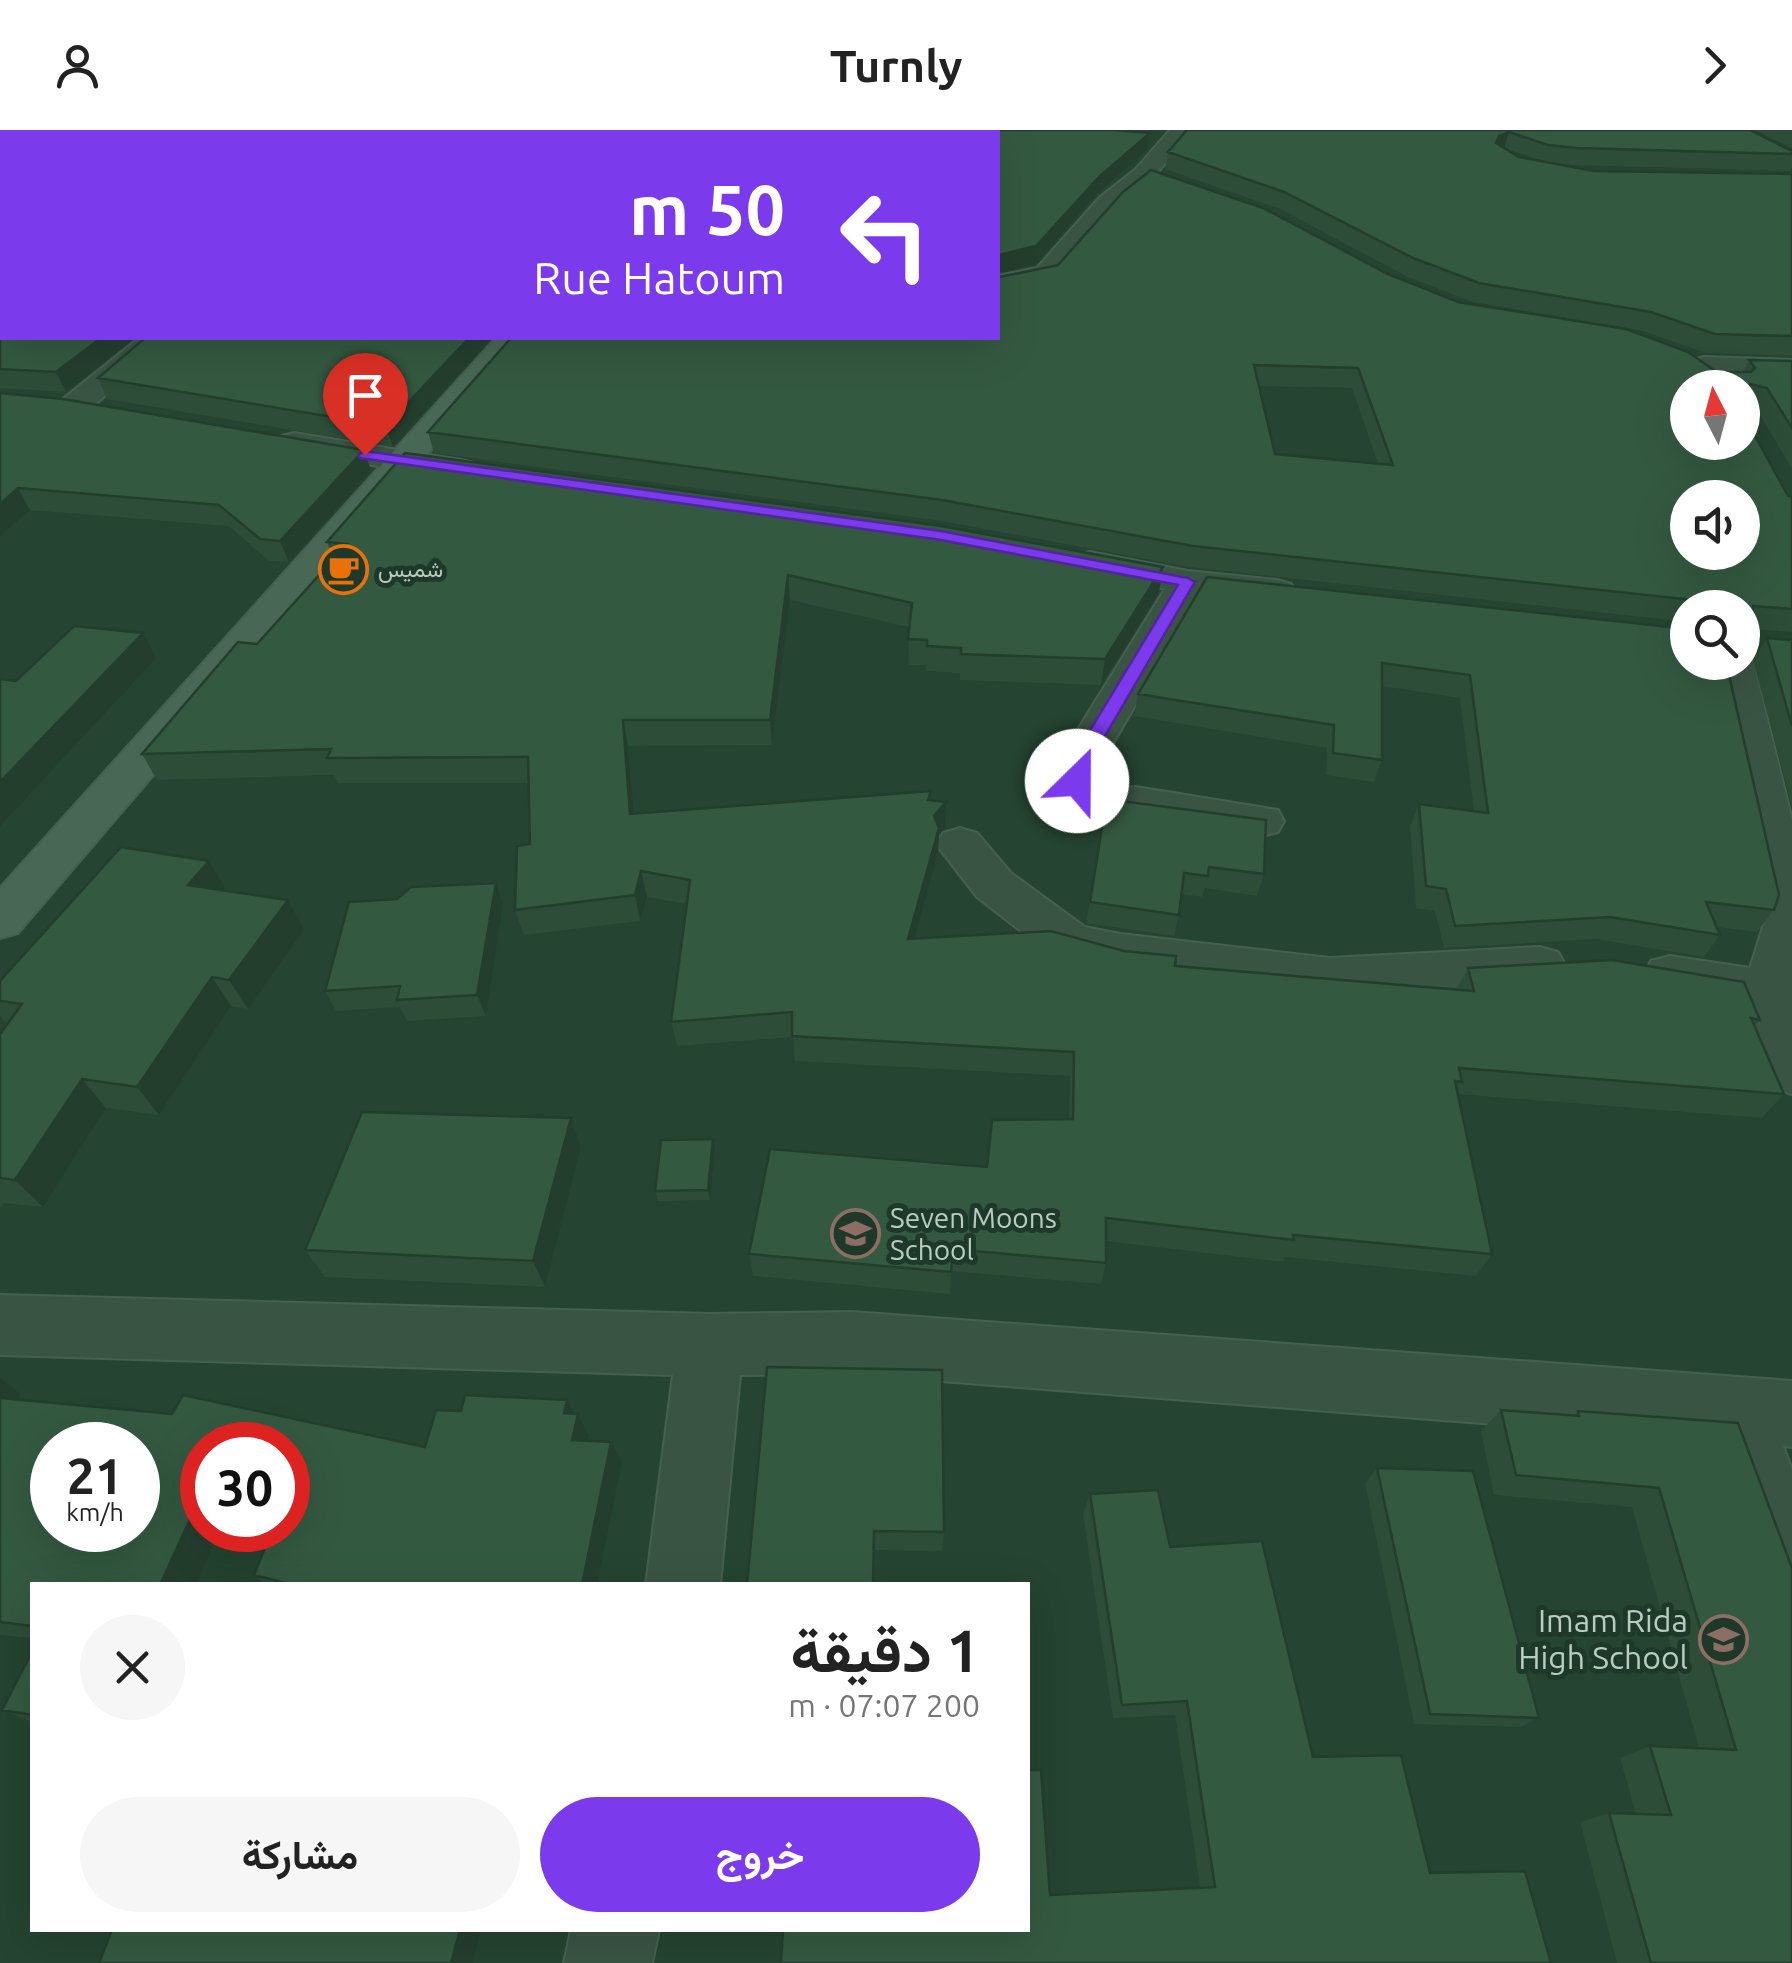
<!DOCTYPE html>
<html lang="ar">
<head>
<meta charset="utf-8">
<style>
	body { margin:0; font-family:Ubuntu,Vazirmatn,sans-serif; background:#f6f6f6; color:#222; direction:rtl; height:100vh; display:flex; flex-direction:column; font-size:38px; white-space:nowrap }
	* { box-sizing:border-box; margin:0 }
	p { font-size:32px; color:#767676 }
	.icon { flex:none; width:55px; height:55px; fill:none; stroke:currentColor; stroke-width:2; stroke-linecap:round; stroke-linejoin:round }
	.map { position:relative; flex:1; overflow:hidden; direction:ltr }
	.sheet { position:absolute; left:30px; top:1452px; width:1000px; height:350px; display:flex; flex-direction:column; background:#fff; border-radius:0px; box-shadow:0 10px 40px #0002; direction:rtl }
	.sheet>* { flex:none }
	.guide { position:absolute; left:0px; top:0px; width:1000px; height:210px; box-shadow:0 10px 40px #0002; direction:rtl; background:#7c3aed; color:#fff; overflow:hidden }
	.needle { width:65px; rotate:354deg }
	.controls { position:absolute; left:1670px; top:240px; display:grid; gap:20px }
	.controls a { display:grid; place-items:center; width:90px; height:90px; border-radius:50%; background:#fff; box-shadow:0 10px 40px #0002; font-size:50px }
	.speed { position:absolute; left:30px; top:1292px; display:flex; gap:20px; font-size:50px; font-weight:700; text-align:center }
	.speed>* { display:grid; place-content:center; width:130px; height:130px; border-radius:50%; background:#fff; box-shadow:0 10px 40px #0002; line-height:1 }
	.speed small { font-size:25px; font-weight:400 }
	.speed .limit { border:15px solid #d22; background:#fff; color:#111 }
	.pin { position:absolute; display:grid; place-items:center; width:85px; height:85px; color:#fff; margin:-102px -42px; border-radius:50% 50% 50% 0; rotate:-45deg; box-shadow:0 0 10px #0007 }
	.pin .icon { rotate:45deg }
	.me { position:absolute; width:110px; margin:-55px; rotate:23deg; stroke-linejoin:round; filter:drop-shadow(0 0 8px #0008) }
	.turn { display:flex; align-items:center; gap:35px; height:210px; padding:0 50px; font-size:45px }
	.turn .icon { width:130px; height:130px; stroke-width:2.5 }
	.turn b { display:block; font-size:70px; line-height:85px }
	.round { display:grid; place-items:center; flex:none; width:105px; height:105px; border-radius:52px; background:#f6f6f6 }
	.summary { display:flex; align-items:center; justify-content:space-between; height:170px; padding:0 50px }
	h1 { font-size:60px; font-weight:700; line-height:75px }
	.cta { display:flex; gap:20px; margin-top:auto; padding:20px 50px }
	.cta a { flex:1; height:115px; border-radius:60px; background:#7c3aed; color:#fff; font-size:40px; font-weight:700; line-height:115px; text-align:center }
	.cta a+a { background:#f6f6f6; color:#222 }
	header { display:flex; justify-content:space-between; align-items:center; height:130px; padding:0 50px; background:#fff; font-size:45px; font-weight:700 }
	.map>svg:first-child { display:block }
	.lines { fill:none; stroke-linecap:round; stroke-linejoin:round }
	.street-casing { stroke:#466050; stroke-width:4 }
	.secondary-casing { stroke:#466050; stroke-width:4 }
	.street { fill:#3a5444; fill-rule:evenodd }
	.secondary { fill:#486755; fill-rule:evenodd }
	.wall { fill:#2d4d38; fill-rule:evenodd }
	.shaded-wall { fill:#243e2e }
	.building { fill:#345941; stroke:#243e2e; stroke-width:2.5; fill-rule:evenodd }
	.route { fill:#7c3aed; stroke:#51269a; stroke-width:2.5 }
	.labels { text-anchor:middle; stroke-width:10; stroke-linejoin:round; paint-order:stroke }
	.far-poi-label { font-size:22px; fill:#b7cdc0; stroke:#1e3929; text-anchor:start }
	.poi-label { font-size:28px; fill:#b7cdc0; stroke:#1e3929; text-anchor:start }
	.near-poi-label { font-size:32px; fill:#b7cdc0; stroke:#1e3929; text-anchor:end }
</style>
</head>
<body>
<header><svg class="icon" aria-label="forward" viewBox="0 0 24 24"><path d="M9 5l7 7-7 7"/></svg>Turnly<svg class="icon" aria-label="person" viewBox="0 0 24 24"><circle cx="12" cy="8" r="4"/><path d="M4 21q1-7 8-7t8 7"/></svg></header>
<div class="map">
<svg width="1792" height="1833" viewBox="0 0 1792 1833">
	<rect width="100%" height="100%" fill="#254431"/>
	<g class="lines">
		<defs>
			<path id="street" d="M1170,0H1193L1152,49L1118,77L1056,150L998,162V146L1037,138L1100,67L1136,39Z
				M139,208H171L85,283H63L58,276L63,269Z
				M1704,227L1792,230V248L1693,242L1689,236L1693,230Z
				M294,303L461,330L473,333L478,340L473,347L461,350L282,320L277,313L282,306Z
				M1090,422L1188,441L1277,450L1291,454L1296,462L1291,470L1277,474L1200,465L1103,630L1100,651L1110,659L1136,657L1278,680L1284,691L1278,702L1261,706L1136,687L1102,690L1069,676L1054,651L1059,630L1165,459L1077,441L1071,433L1077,425Z
				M1742,522L1753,532L1792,690V964L1772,958L1764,942L1747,877L1651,859L1644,845L1651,831L1670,826L1750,838L1766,787L1712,532H1742Z
				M960,698L977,703L1011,743L1085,797L1120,804L1330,828L1540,817L1558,822L1566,836L1558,850L1540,855L1330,866L1120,842L1070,831L1052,825L977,767L936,714L943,703Z
				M0,1165L710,1184L852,1182L1792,1251V1317L1783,1316L1792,1340V1475L1766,1464L1712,1311L852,1244L740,1245L720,1455H646L673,1245L0,1225Z
				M571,1800H659L652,1833H564Z"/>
			<path id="secondary" d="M496,208H527L18,803L0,808V758Z"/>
		</defs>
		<!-- street casing -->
		<use href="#street" class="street-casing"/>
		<!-- secondary casing -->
		<use href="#secondary" class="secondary-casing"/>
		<!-- street -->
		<use href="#street" class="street"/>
		<!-- secondary -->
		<use href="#secondary" class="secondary"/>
	</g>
	<!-- wall -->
	<path class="wall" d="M0,0H1114L1150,3L1148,19L1097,64L1035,135L998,143V2H2V208H135L66,262L0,258Z
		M1187,0H1750L1792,21V37L1790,41L1571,35L1542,31L1504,18L1519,27L1594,41L1792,44V226L1706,223L1643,201L1473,172L1408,147L1280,79L1165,39L1168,22Z
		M1754,0H1792V18Z
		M1388,144L1458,172L1717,242H1743L1749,230L1792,231V339L1756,278L1749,276L1748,293L1788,366H1792V502L1752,499V506L1742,521V478H1688V492L1189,437L942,391L434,323L428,302L1000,147ZM1259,256L1352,258L1378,334L1275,324Z
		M145,208H491L393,317L107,269L98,248Z
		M0,263L364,320L371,341L289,432L269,431L229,396L30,380L0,406Z
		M327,412L1163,437L1159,462L1101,555L960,550V543L926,541V535H908L909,497L790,470L772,615L628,616L634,684L931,661L930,670L946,672L945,698L939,705L938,723L915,808L1175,836L1457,859L1468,838L1760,890L1754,896L1784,964L1762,988L1457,964L1492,1124L1476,1146L1285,1127L1283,1132L1106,1111V1133L1101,1154L951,1141L950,1164L753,1146L749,1124L987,1037L1069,989L1070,946L795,931L793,907L677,916L671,892L687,774L647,767L640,791L524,805L515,780L530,714L529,653H338L334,645L157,650L142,624L257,514L333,429Z
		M1207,447L1688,499L1774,780L1757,802L1717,797L1720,805L1704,827L1596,809L1444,818L1435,781L1416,778L1410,696L1419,674L1474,681L1460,568L1382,556V630L1374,652L1326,645L1327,618L1134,586L1138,564Z
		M1767,508L1792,510V676L1753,530Z
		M1106,672L1264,744L1257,766L1205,758L1202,767L1182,764L1179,785L1174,806L1086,793Z
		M226,761L304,800L248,879L231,876L159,985L106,978L43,1077L4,1073L0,1078V904L7,894L0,886V851Z
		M503,774L486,886L407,891L400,877L336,881L325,861Z
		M571,988L581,1017L545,1157L325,1147L305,1120Z
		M715,1019L710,1070L658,1071L655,1061Z
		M767,1237L944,1402L942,1421L875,1420L874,1455H747Z
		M0,1248L21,1264L18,1270L425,1317L461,1281L567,1270L574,1284H578L589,1306L588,1311L622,1333L597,1455H267L254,1445L293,1348L288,1346V1315H202L220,1400L196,1455H32V1508L0,1505Z
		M1501,1280L1573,1286L1578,1281L1738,1293L1792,1833H1617L1580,1692L1609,1683L1636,1684L1620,1628L1650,1616L1699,1618L1632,1377L1494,1365L1481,1301Z
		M1377,1338L1539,1588L1520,1597L1414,1594L1365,1353Z
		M1090,1364L1170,1417L1313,1627L1430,1743L783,1800L1050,1765L1200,1757L1175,1585L1113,1588L1083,1384Z
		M32,1522V1592L2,1580Z"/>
	<!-- shaded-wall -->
	<path class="shaded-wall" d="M1509,2L1504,18L1496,13L1499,6Z
		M1150,3L1148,19L1097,64L1035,135L998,143V125Z
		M101,208H135L66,262L56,242Z
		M469,208H491L393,317L386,296Z
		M364,320L371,341L289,432L280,411Z
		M18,358L30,380L0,406V374Z
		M1163,437L1159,462L1101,555L1105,529Z
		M788,445L790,470L772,615L770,590Z
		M143,503L156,528L0,696V652Z
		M623,590L628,616L636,709L630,684Z
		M946,672L945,698L939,705L938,723L908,834V809L934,686Z
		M209,731L226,760L188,755Z
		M641,741L647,767L640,791L635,765Z
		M496,753L503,774L486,886L477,865Z
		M288,770L304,800L248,879L229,850Z
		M212,847L231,876L159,985L137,957Z
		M82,949L106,978L43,1077L15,1050Z
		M571,988L581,1017L545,1157L533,1131Z
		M713,1009L715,1019L710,1070L708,1060Z
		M0,1248L21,1264L7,1288L0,1283Z
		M567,1270L577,1289L578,1284L589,1306L583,1331L572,1310L564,1283Z
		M611,1312L622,1333L597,1455H582Z
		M202,1363V1400H220L196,1455H160Z
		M460,1800H481L472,1833H451Z"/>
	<!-- building -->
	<path class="building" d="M0,0H1114L1150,3L1099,47L1036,116L998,125V2H2V208H101L56,242L0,239Z
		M1187,0H1750L1792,21V24L1577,18L1548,15L1509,2L1499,6L1496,13L1519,27L1594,41L1792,44V206L1715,204L1651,182L1479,153L1413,128L1284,62L1168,22Z
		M1151,40L1263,78L1388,144L1458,172L1626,199L1688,222L1717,242H1751L1755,238L1749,230L1792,231V298L1767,258L1750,254L1748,293L1788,366H1792V479L1753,476L1752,506H1742V478H1703V471L1193,416L942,370L428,302L511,208H998V145L1000,147L1058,135L1123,62ZM1254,235L1358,238L1393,335L1275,324ZM1688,258H1742V312H1688ZM1688,368H1742V422H1688Z
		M145,208H469L386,296L98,248Z
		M0,263L63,269L364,320L280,411L260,409L219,375L18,358L0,374Z
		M405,323L941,396L1163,437L1105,529L961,524V518L927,516V510L908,509L912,473L788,445L770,590H623L630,684L931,661L928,670L946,672L934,686L939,698L908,809L1051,801L1124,821L1176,826L1175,836L1474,861L1468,838L1612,830L1744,852L1760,890L1751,888L1784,964L1459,938L1462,952L1455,951L1492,1124L1293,1105L1294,1110L1106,1088V1133L953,1119L951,1142L749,1124L770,1019L987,1037L992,990L1073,989L1074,922L792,906V882L671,892L690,750L641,741L635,765L515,780L517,716L530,714L528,627L327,628L331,619L142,624L238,512L257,514L347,414L327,412Z
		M1207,447L1688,499V532H1726L1779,765L1774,780L1706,772L1720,805L1610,787L1455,796L1446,759L1426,756L1419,674L1488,683L1470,545L1382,533V630L1333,623L1334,595L1138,564Z
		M74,496L143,503L0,652V549L16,551Z
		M1767,508L1792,510V596Z
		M1121,671L1266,690L1264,744L1209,737L1208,746L1184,743L1179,785L1090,772L1106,672Z
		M121,717L209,731L188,755L288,770L229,850L212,847L137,957L82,949L15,1050L0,1048V904L22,874L0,871V851Z
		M496,753L477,865L397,870L400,856L325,861L349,772L397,769L411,757Z
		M362,982L571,988L533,1131L305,1120Z
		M713,1009L708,1060L655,1061L661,1010Z
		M767,1237L942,1240L944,1402L874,1401L873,1455H747Z
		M183,1265L425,1317L436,1280L461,1281L465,1265L567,1270L564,1283L578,1284L572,1310L611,1312L582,1455H293L254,1445L272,1400H288V1361L297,1338L288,1334V1315H242L227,1309L225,1315H202V1363L160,1455H32V1496L0,1492V1268L172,1284ZM52,1315H138V1400H52Z
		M1501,1280L1579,1286L1578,1281L1738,1293L1792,1438V1833H1651L1609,1683L1671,1685L1650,1616L1736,1620L1659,1358L1516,1345Z
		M1377,1338L1473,1341L1539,1588L1430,1584Z
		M1158,1360L1170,1417L1262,1411L1313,1627L1401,1625L1430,1743L1525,1741L1551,1833H781L783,1800H1028V1640H1041L1050,1765L1215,1757L1187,1571L1122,1575L1090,1364Z
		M32,1522V1585L2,1580Z
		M112,1800H460L451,1833H99Z"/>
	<!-- route -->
	<path class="route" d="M365,321L941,401L1188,448L1195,452L1091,630L1087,651L1077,657L1068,651L1072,630L1178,455L941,410L360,328L358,325Z"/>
	<!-- icons -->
	<defs>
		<symbol id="cafe-ring" viewBox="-11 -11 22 22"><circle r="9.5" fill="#1e3929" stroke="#e8710a" stroke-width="1.5"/><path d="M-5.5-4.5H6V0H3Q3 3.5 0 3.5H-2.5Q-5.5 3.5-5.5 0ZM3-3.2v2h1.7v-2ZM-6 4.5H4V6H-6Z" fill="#e8710a"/></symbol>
		<symbol id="school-ring" viewBox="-11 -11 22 22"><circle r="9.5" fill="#1e3929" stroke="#8d6e63" stroke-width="1.5"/><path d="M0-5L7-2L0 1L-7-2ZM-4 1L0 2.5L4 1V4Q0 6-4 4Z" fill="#8d6e63"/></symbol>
	</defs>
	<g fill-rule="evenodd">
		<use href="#cafe-ring" x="316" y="412" width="55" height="55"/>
		<use href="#school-ring" x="828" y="1076" width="55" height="55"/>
		<use href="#school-ring" x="1696" y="1482" width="55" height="55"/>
	</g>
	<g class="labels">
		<!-- far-poi labels -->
		<g class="far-poi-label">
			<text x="378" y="447">شميس</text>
		</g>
		<!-- poi labels -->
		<g class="poi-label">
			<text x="890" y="1098">Seven Moons<tspan x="890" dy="32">School</tspan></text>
		</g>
		<!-- near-poi labels -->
		<g class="near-poi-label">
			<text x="1688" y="1502">Imam Rida<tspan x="1688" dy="37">High School</tspan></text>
		</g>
	</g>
</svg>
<div class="controls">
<a><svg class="needle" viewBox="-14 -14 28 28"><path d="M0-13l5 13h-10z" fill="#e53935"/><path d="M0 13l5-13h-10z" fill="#767676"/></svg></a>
<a><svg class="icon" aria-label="sound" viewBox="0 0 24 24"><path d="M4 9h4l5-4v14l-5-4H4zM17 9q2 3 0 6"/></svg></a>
<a><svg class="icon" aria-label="search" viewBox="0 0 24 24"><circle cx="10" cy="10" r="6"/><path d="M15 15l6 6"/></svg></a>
</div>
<div class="speed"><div>21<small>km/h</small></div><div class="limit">30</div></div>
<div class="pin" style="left:365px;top:325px;background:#d93025"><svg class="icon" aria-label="arrive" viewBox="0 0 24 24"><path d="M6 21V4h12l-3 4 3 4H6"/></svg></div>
<svg class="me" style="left:1077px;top:651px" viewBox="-20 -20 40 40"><circle r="19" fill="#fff"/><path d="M0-13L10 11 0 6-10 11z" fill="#7c3aed"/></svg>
<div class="guide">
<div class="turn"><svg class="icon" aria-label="left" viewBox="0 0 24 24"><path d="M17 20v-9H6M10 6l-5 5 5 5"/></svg><div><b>50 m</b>Rue Hatoum</div></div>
</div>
<section class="sheet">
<div class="summary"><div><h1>1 دقيقة</h1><p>200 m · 07:07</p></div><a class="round"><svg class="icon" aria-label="close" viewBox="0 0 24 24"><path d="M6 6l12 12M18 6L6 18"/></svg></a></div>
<div class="cta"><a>خروج</a><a>مشاركة</a></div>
</section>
</div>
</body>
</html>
